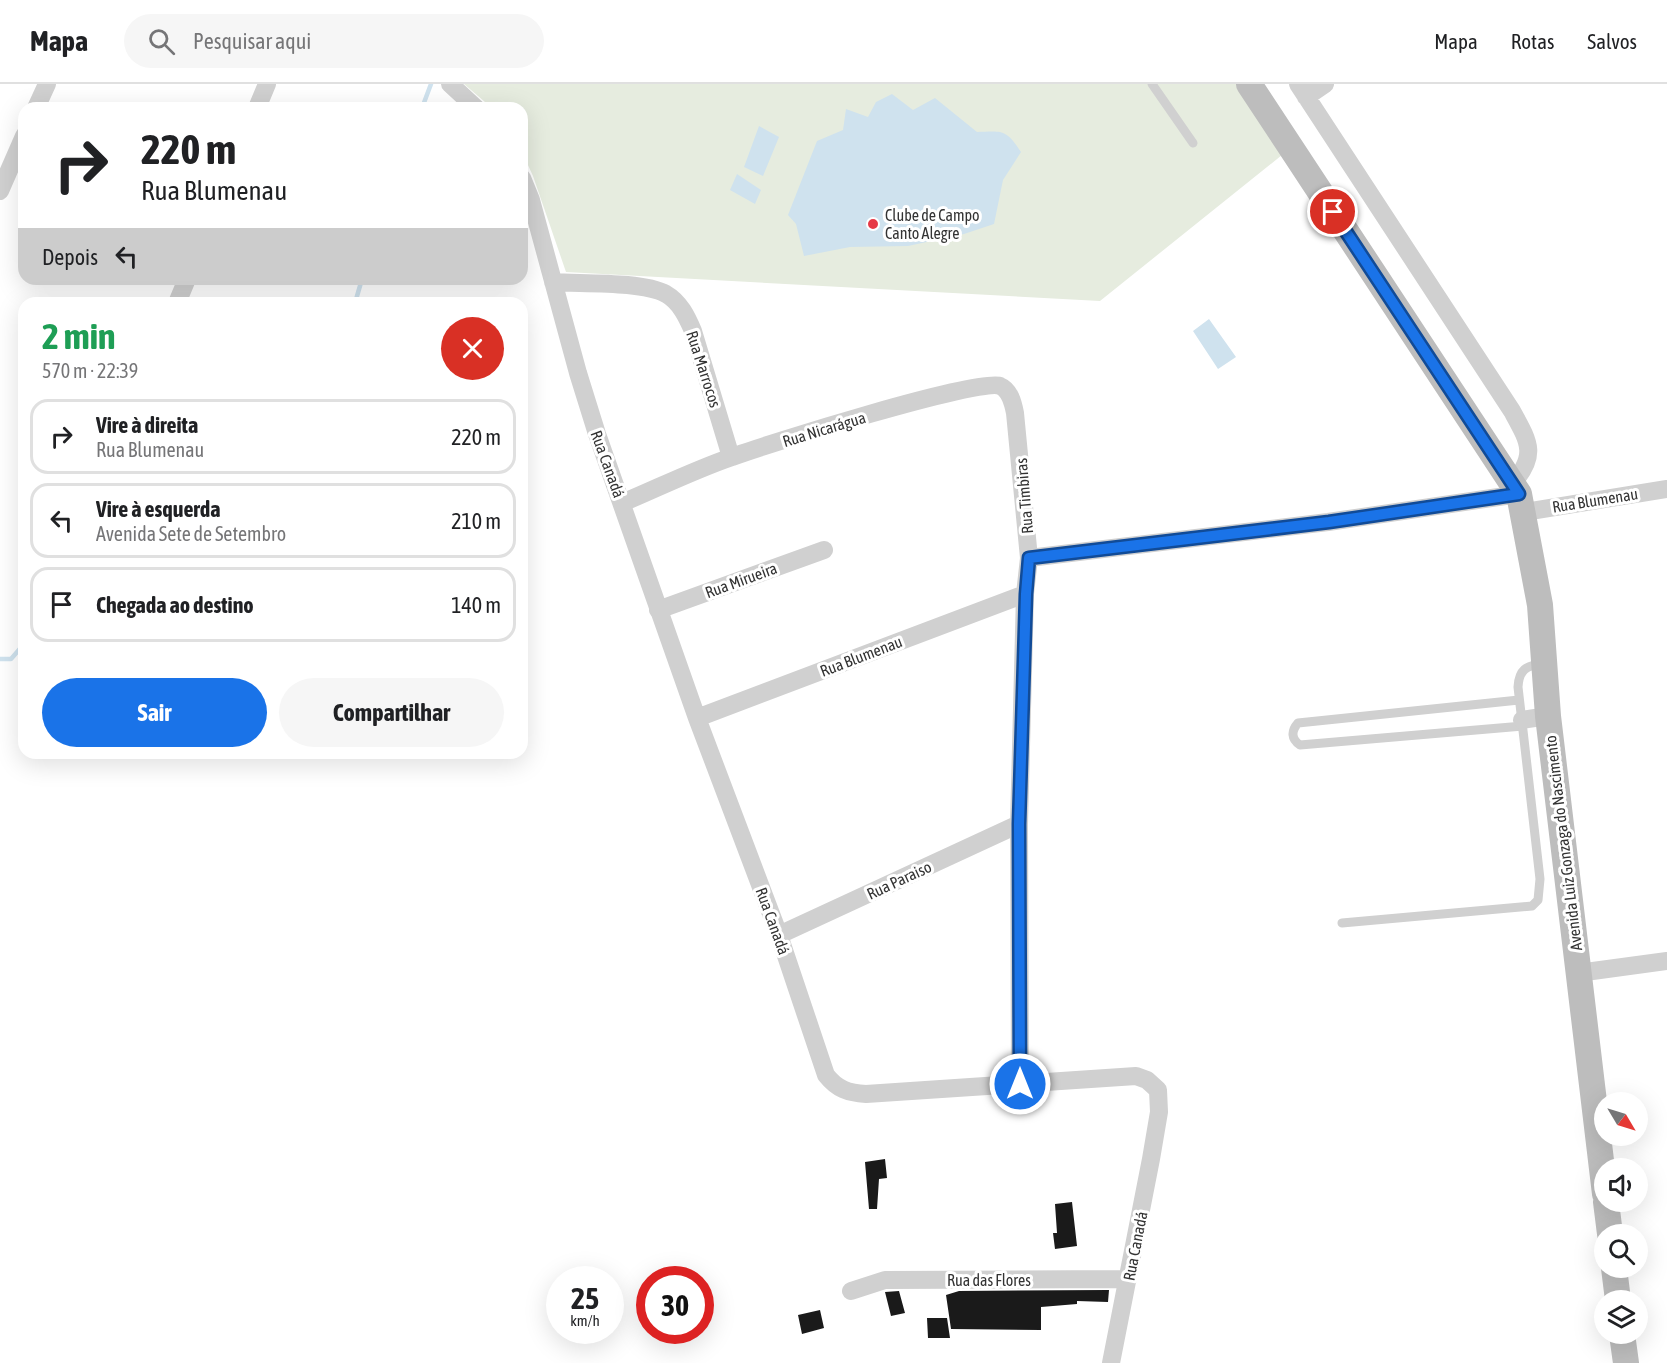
<!DOCTYPE html>
<html lang="pt">
<head>
<meta charset="utf-8">
<style>
	body { margin:0; font-family:"Asap Condensed",sans-serif; background:#f6f6f6; color:#202124; height:100vh; display:flex; flex-direction:column; font-size:22px; white-space:nowrap }
	* { box-sizing:border-box; margin:0 }
	p { font-size:20px; color:#757577 }
	.icon { flex:none; width:33px; height:33px; fill:none; stroke:currentColor; stroke-width:2; stroke-linecap:round; stroke-linejoin:round }
	.map { position:relative; flex:1; overflow:hidden }
	.drawer { position:absolute; left:18px; top:213px; width:510px; height:462px; display:flex; flex-direction:column; background:#fff; border-radius:18px; box-shadow:0 6px 24px #0002 }
	.drawer>* { flex:none }
	.guide { position:absolute; left:18px; top:18px; width:510px; height:183px; border-radius:18px; box-shadow:0 6px 24px #0002; background:#fff; color:#202124; overflow:hidden }
	.needle { width:39px; rotate:128deg }
	.buttons { position:absolute; left:1594px; top:1008px; display:grid; gap:12px }
	.buttons a { display:grid; place-items:center; width:54px; height:54px; border-radius:50%; background:#fff; box-shadow:0 6px 24px #0002; font-size:30px }
	.speed { position:absolute; left:546px; top:1182px; display:flex; gap:12px; font-size:30px; font-weight:700; text-align:center }
	.speed>* { display:grid; place-content:center; width:78px; height:78px; border-radius:50%; background:#fff; box-shadow:0 6px 24px #0002; line-height:1 }
	.speed small { font-size:15px; font-weight:400 }
	.speed .limit { border:9px solid #d22; background:#fff; color:#111 }
	.pin { position:absolute; display:grid; place-items:center; width:51px; height:51px; color:#fff; margin:-26px; border:3px solid #fff; border-radius:50%; box-shadow:0 2px 6px #0007 }
	.me { position:absolute; width:66px; margin:-33px; rotate:0deg; stroke-linejoin:round; filter:drop-shadow(0 0 4px #0008) }
	.turn { display:flex; align-items:center; gap:21px; height:126px; padding:0 24px; font-size:27px }
	.turn .icon { width:78px; height:78px; stroke-width:2.5 }
	.turn b { display:block; font-size:42px; line-height:51px }
	.then { display:flex; align-items:center; height:57px; padding:0 24px; background:#0003; gap:12px; font-size:22px }
	.round { display:grid; place-items:center; flex:none; width:63px; height:63px; border-radius:32px; background:#f6f6f6 }
	.head { display:flex; align-items:center; justify-content:space-between; height:102px; padding:0 24px }
	h1 { font-size:36px; font-weight:700; line-height:45px; color:#1e9e55 }
	.action { display:flex; gap:12px; margin-top:auto; padding:12px 24px }
	.action a { flex:1; height:69px; border-radius:36px; background:#1a73e8; color:#fff; font-size:24px; font-weight:700; line-height:69px; text-align:center }
	.action a+a { background:#f6f6f6; color:#202124 }
	ul { padding:0; list-style:none }
	li { display:flex; align-items:center; gap:18px; height:75px; margin:0 12px 9px; padding:0 12px; border:3px solid #e0e0e0; border-radius:18px }
	li div { flex:1 }
	li b { display:block; font-size:22px }
	li em { font-style:normal }
	header { display:flex; align-items:center; gap:36px; box-sizing:border-box; height:84px; padding:0 30px; background:#fff; border-bottom:2px solid #e0e0e0 }
	header strong { font-size:28px }
	nav { display:flex; gap:33px; margin-inline-start:auto; font-size:21px }
	.search { width:420px; height:54px; background:#f6f6f6; display:flex; align-items:center; gap:15px; box-sizing:border-box; padding:0 21px; border-radius:33px; color:#757577; font-size:22px }
	.map>svg:first-child { display:block }
	.green { fill:#e6ecdf }
	.water { fill:#cfe2ee }
	.lines { fill:none; stroke-linecap:round; stroke-linejoin:round }
	.stream { stroke:#cfe2ee; stroke-width:4.5 }
	.building { fill:#1a1a1a }
	.lane { stroke:#d0d0d0; stroke-width:9 }
	.street { stroke:#d0d0d0; stroke-width:18 }
	.secondary { stroke:#bdbdbd; stroke-width:26 }
	.route-casing { stroke:#114b97; stroke-width:15 }
	.route { stroke:#1a73e8; stroke-width:10 }
	.poi-dot { fill:#e63946; stroke:#fff; stroke-width:2 }
	.labels { text-anchor:middle; stroke-width:6; stroke-linejoin:round; paint-order:stroke }
	.poi-label { font-size:16px; fill:#333; stroke:#fff; text-anchor:start }
	.street-label { font-size:16px; fill:#333; stroke:#fff }
</style>
</head>
<body>
<header>
<strong>Mapa</strong>
<div class="search"><svg class="icon" aria-label="search" viewBox="0 0 24 24"><circle cx="10" cy="10" r="6"/><path d="M15 15l6 6"/></svg>Pesquisar aqui</div>
<nav><a>Mapa</a><a>Rotas</a><a>Salvos</a></nav>
</header>
<div class="map">
<svg width="1667" height="1279" viewBox="0 0 1667 1279">
	<rect width="100%" height="100%" fill="#fff"/>
	<!-- green -->
	<path class="green" d="M464,0H1238L1282,71L1100,217L566,188L533,92L522,68V24H492Z"/>
	<!-- water -->
	<path class="water" d="M892,10L913,26L935,14L977,48C1003,47 1006,45 1021,68L1003,96L994,140L964,150L908,162L850,163L804,172L796,140L788,131L817,57L843,46L846,25L868,33L876,18Z
		M759,42L779,53L763,92L744,83Z
		M737,90L761,106L755,120L730,106Z
		M1209,235L1236,273L1218,285L1193,247Z"/>
	<g class="lines">
		<!-- stream -->
		<path class="stream" d="M422,24L431,0
			M355,219L362,195
			M0,575H11L24,560"/>
	</g>
	<!-- building -->
	<path class="building" d="M885,1075L887,1094L879,1095L877,1125H869L865,1078Z
		M1072,1118L1077,1162L1055,1165L1053,1149H1057L1055,1120Z
		M1109,1206L1108,1218L1077,1217V1220L1041,1223V1246L951,1245L946,1211L959,1207Z
		M899,1207L905,1229L891,1232L885,1208Z
		M820,1226L824,1244L802,1250L798,1231Z
		M927,1234H947L950,1254H928Z"/>
	<g class="lines">
		<!-- lane -->
		<path class="lane" d="M1152,0L1193,59
			M1519,616L1298,639C1291,647 1291,655 1300,661L1523,642
			M1342,839L1532,822L1538,816L1540,795L1518,603C1519,586 1526,581 1543,580"/>
		<!-- street -->
		<path class="street" d="M450,0L476,24
			M1298,0L1512,327C1529,358 1538,371 1512,400
			M1306,13L1325,0
			M36,24L47,0
			M257,24L267,0
			M522,94L531,116L578,289L597,350L697,634L779,851L826,991C837,1005 848,1009 866,1010L1136,992L1147,996L1158,1006L1159,1028L1151,1075L1111,1279
			M0,107L24,52
			M553,198C582,200 642,197 666,210C680,218 687,233 693,247L731,373
			M177,219L187,195
			M622,419C658,404 694,386 732,373C764,361 981,293 1000,302C1010,306 1013,319 1015,329L1029,474L1025,510L1019,740L1020,1000
			M1524,428L1667,405
			M1029,474L1328,438L1519,410
			M658,526L824,466
			M697,634L1025,510
			M1522,636L1548,632
			M779,851L1019,740
			M1578,889L1667,877
			M851,1207L885,1196L1128,1195"/>
		<!-- secondary -->
		<path class="secondary" d="M1249,0L1519,410L1540,521L1548,632L1605,1110
			M1606,1118L1610,1150
			M1614,1184L1618,1216
			M1622,1250L1626,1279"/>
	</g>
	<g class="lines">
		<defs>
			<path id="route" d="M1020,1000L1019,740L1026,510L1029,474L1329,438L1519,410L1333,128"/>
		</defs>
		<!-- route casing -->
		<use href="#route" class="route-casing"/>
		<!-- route -->
		<use href="#route" class="route"/>
	</g>
	<!-- markers -->
	<circle class="poi-dot" cx="873" cy="140" r="6"/>
	<g class="labels">
		<!-- poi labels -->
		<g class="poi-label">
			<text x="885" y="137">Clube de Campo<tspan x="885" dy="18">Canto Alegre</tspan></text>
		</g>
		<!-- street labels -->
		<g class="street-label">
			<text transform="translate(704 285) rotate(72)" y="6">Rua Marrocos</text>
			<text transform="translate(824 345) rotate(-17)" y="6">Rua Nicarágua</text>
			<text transform="translate(608 380) rotate(70)" y="6">Rua Canadá</text>
			<text transform="translate(1024 412) rotate(-95)" y="6">Rua Timbiras</text>
			<text transform="translate(1595 416) rotate(-9)" y="6">Rua Blumenau</text>
			<text transform="translate(741 496) rotate(-20)" y="6">Rua Mirueira</text>
			<text transform="translate(861 572) rotate(-21)" y="6">Rua Blumenau</text>
			<text transform="translate(1563 759) rotate(-97)" y="6">Avenida Luiz Gonzaga do Nascimento</text>
			<text transform="translate(899 796) rotate(-25)" y="6">Rua Paraiso</text>
			<text transform="translate(773 837) rotate(70)" y="6">Rua Canadá</text>
			<text transform="translate(1135 1162) rotate(-79)" y="6">Rua Canadá</text>
			<text x="989" y="1202">Rua das Flores</text>
		</g>
	</g>
</svg>
<div class="buttons">
<a><svg class="needle" viewBox="-14 -14 28 28"><path d="M0-13l5 13h-10z" fill="#e53935"/><path d="M0 13l5-13h-10z" fill="#757577"/></svg></a>
<a><svg class="icon" aria-label="sound" viewBox="0 0 24 24"><path d="M4 9h4l5-4v14l-5-4H4zM17 9q2 3 0 6"/></svg></a>
<a><svg class="icon" aria-label="search" viewBox="0 0 24 24"><circle cx="10" cy="10" r="6"/><path d="M15 15l6 6"/></svg></a>
<a><svg class="icon" aria-label="layers" viewBox="0 0 24 24"><path d="M12 4l9 5-9 5-9-5zM3 14l9 5 9-5"/></svg></a>
</div>
<div class="speed"><div>25<small>km/h</small></div><div class="limit">30</div></div>
<div class="pin" style="left:1333px;top:128px;background:#d93025"><svg class="icon" aria-label="arrive" viewBox="0 0 24 24"><path d="M6 21V4h12l-3 4 3 4H6"/></svg></div>
<svg class="me" style="left:1020px;top:1000px" viewBox="-20 -20 40 40"><circle r="17" fill="#1a73e8" stroke="#fff" stroke-width="3"/><path d="M0-11L8 9 0 5-8 9z" fill="#fff"/></svg>
<div class="guide">
<div class="turn"><svg class="icon" aria-label="right" viewBox="0 0 24 24"><path d="M7 20v-9h11M14 6l5 5-5 5"/></svg><div><b>220 m</b>Rua Blumenau</div></div>
<div class="then">Depois<svg class="icon" aria-label="left" viewBox="0 0 24 24"><path d="M17 20v-9H6M10 6l-5 5 5 5"/></svg></div>
</div>
<section class="drawer">
<div class="head"><div><h1>2 min</h1><p>570 m · 22:39</p></div><a class="round" style="background:#d93025;color:#fff"><svg class="icon" aria-label="close" viewBox="0 0 24 24"><path d="M6 6l12 12M18 6L6 18"/></svg></a></div>
<ul>
<li><svg class="icon" aria-label="right" viewBox="0 0 24 24"><path d="M7 20v-9h11M14 6l5 5-5 5"/></svg><div><b>Vire à direita</b><p>Rua Blumenau</p></div><em>220 m</em></li>
<li><svg class="icon" aria-label="left" viewBox="0 0 24 24"><path d="M17 20v-9H6M10 6l-5 5 5 5"/></svg><div><b>Vire à esquerda</b><p>Avenida Sete de Setembro</p></div><em>210 m</em></li>
<li><svg class="icon" aria-label="arrive" viewBox="0 0 24 24"><path d="M6 21V4h12l-3 4 3 4H6"/></svg><div><b>Chegada ao destino</b></div><em>140 m</em></li>
</ul>
<div class="action"><a>Sair</a><a>Compartilhar</a></div>
</section>
</div>
</body>
</html>
